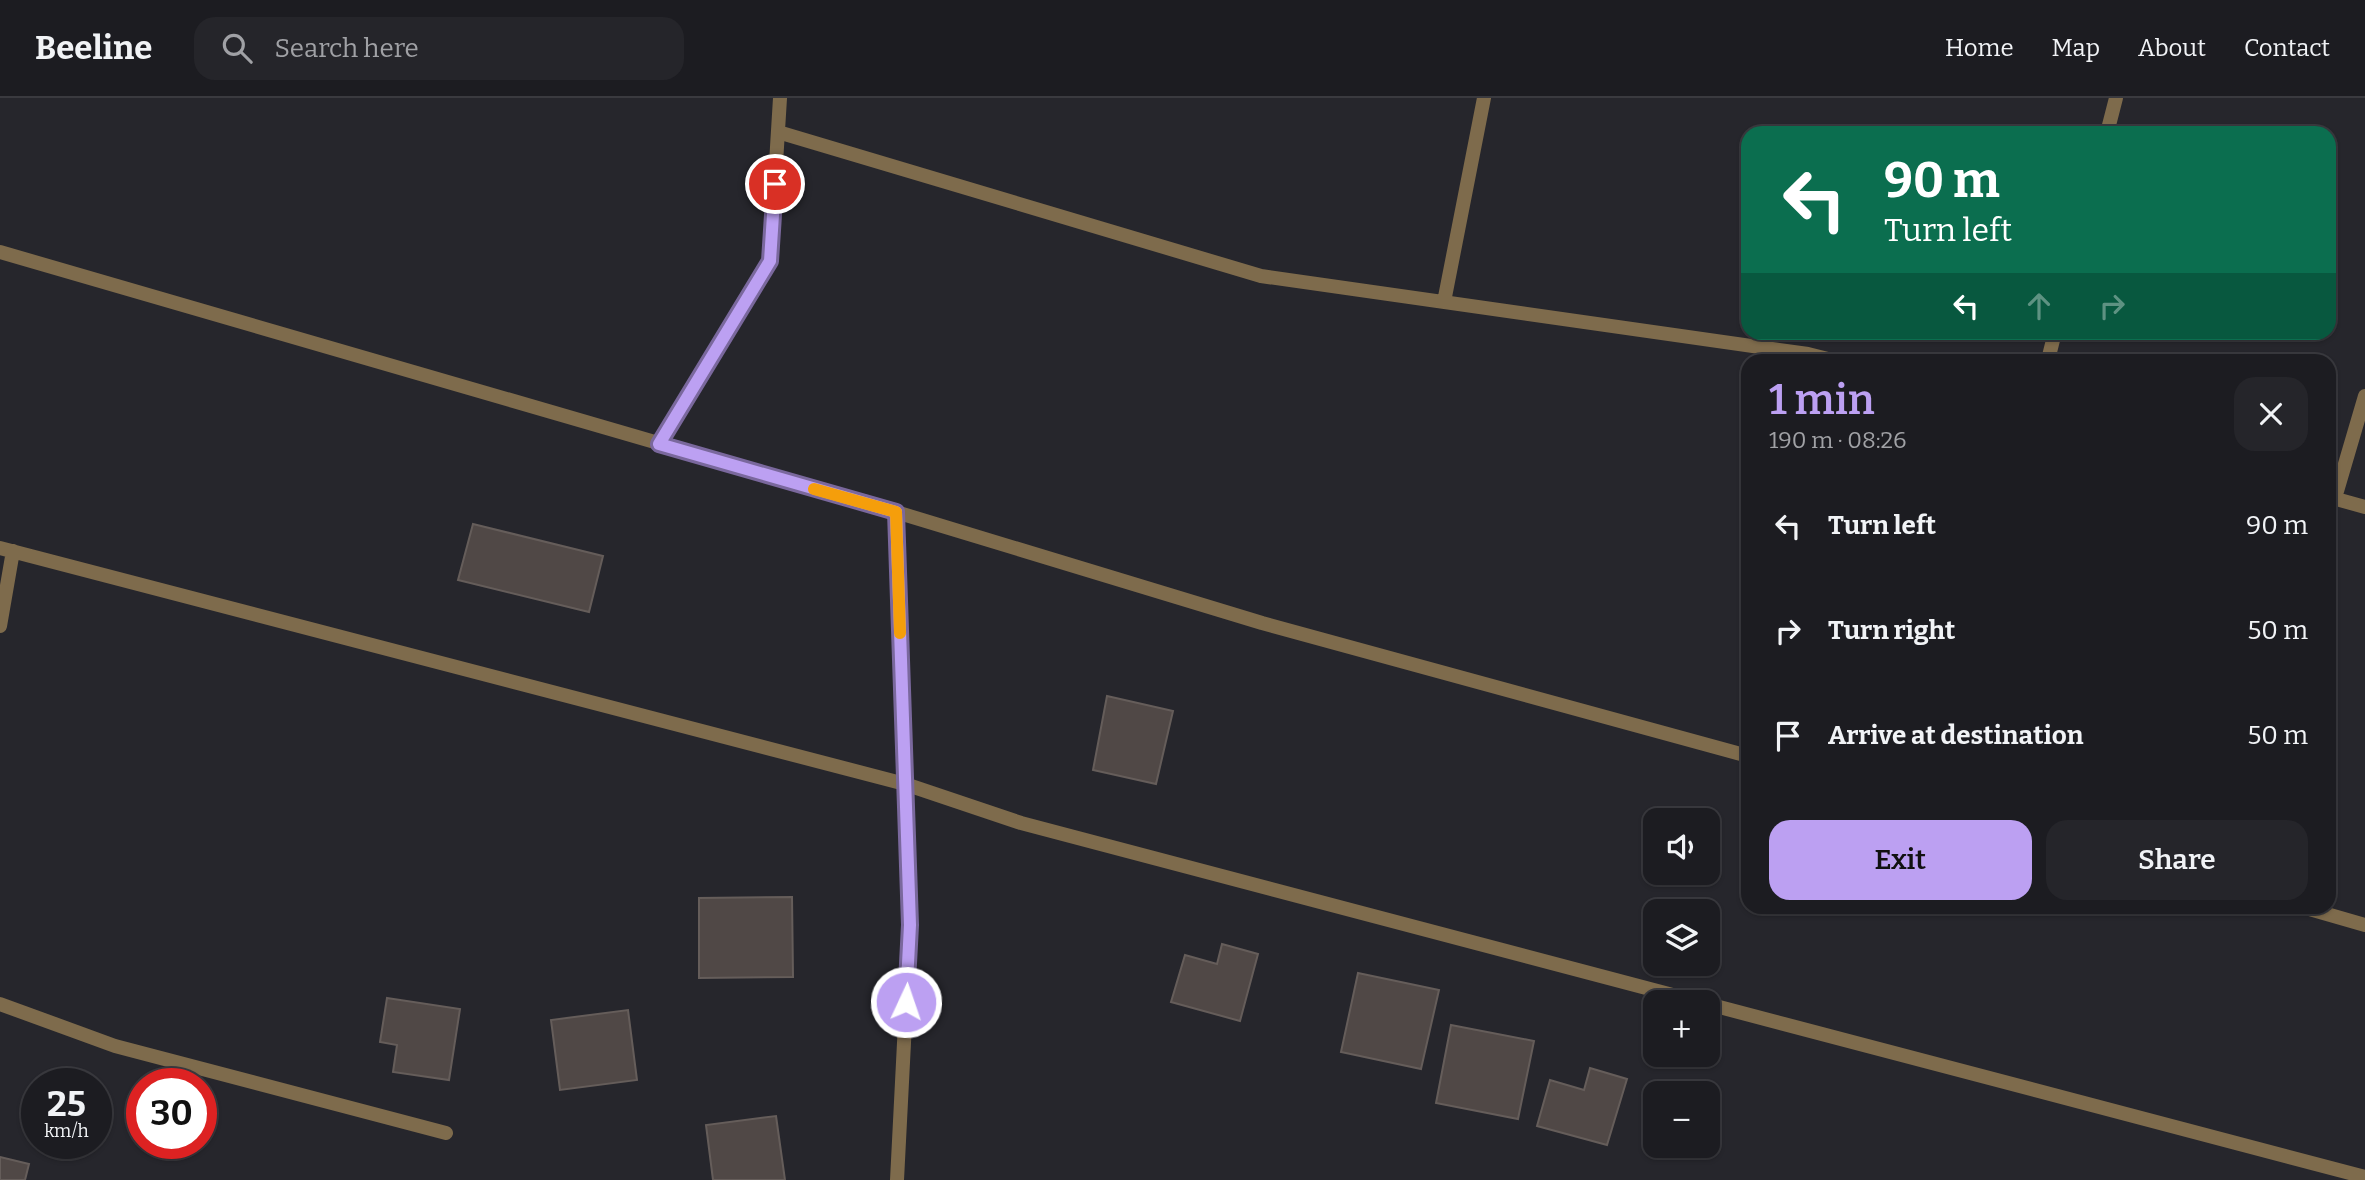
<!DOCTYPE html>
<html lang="en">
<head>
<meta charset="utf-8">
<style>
	body { margin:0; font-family:Bitter,serif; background:#25252a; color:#f1f3f6; height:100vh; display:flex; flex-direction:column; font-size:26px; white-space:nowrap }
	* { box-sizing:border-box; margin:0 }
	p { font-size:23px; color:#a0a1a5 }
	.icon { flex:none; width:38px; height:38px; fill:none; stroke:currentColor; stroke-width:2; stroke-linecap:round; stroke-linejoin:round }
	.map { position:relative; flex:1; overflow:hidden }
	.drawer { position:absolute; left:1741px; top:256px; width:595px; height:560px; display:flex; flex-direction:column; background:#1c1c21; border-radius:21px; box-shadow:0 2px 5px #0004,0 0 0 2px #3a3a3f }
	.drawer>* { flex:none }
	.top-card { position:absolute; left:1741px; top:28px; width:595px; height:214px; border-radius:21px; box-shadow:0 2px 5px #0004,0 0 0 2px #3a3a3f; background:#0b6e4f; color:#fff; overflow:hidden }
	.tools { position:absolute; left:1643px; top:710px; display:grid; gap:14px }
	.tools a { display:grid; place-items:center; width:77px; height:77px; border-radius:14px; background:#1c1c21; box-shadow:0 2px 5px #0004,0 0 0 2px #3a3a3f; font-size:35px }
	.speed { position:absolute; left:21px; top:970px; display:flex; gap:14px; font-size:35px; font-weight:700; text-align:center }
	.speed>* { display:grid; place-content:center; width:91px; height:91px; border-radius:50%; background:#1c1c21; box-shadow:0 2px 5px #0004,0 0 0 2px #3a3a3f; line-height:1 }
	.speed small { font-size:18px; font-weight:400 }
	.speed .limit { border:10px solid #d22; background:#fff; color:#111 }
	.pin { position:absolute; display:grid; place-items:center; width:60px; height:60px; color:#fff; margin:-30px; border:4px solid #fff; border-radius:50%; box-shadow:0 2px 7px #0007 }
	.me { position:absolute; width:77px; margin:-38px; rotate:3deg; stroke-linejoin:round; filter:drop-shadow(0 0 5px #0008) }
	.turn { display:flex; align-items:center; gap:24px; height:147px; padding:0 28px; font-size:32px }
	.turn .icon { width:91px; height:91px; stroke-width:2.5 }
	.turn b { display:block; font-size:49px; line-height:60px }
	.lanes { display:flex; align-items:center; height:66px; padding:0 28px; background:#0003; justify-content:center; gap:35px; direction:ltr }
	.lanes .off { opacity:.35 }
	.round { display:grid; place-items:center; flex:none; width:74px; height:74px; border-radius:21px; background:#25252a }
	.overview { display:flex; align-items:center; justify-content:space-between; height:119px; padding:0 28px }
	h1 { font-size:42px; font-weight:600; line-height:52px; color:#bca0f2 }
	.cta { display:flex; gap:14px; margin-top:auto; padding:14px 28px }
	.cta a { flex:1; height:80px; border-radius:21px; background:#bca0f2; color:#111; font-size:28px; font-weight:600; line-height:80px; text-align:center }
	.cta a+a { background:#25252a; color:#f1f3f6 }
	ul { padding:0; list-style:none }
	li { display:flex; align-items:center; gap:21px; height:105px; padding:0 28px }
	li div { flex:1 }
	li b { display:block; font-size:26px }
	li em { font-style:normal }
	header { display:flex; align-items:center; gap:42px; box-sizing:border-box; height:98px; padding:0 35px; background:#1c1c21; border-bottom:2px solid #3a3a3f }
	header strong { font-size:33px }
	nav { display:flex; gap:38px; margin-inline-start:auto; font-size:24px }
	.search { width:490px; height:63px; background:#25252a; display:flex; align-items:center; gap:18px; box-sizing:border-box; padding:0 24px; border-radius:21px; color:#a0a1a5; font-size:26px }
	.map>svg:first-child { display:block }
	.building { fill:#504846; stroke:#655d5a; stroke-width:2 }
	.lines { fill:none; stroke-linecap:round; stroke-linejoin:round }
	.minor { stroke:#7e6b4c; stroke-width:14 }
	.route-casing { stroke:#7a689d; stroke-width:18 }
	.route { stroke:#bca0f2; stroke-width:12 }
	.slow { stroke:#f59e0b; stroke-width:12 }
</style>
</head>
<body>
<header>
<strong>Beeline</strong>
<div class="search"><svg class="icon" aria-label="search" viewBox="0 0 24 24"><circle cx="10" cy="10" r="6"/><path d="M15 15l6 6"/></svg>Search here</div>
<nav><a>Home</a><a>Map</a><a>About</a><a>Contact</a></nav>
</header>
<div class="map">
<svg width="2365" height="1082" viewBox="0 0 2365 1082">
	<rect width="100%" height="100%" fill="#26262c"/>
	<!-- building -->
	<path class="building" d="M473,426L603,458L589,514L458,482Z
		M1107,598L1173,613L1156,686L1093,672Z
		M792,799L793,879L699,880V800Z
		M1222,846L1258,856L1240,923L1171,904L1185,857L1217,866Z
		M1358,875L1439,892L1421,971L1341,954Z
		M387,900L460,911L449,982L393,974L397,947L380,944Z
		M628,912L637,982L560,992L551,922Z
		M1451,927L1534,943L1518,1021L1436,1005Z
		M1590,970L1627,981L1607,1047L1537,1028L1550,982L1584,992Z
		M776,1018L785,1082H713L706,1027Z
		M0,1059L29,1066L25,1082H0Z"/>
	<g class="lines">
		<!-- minor -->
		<path class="minor" d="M778,34L1261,178L1808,256L1832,262
			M2107,35L2116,0
			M0,154L896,414L1262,525L1748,658
			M1444,204L1484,0
			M2048,262L2055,234
			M659,346L770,163L780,0
			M2329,399L2365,409
			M2335,400L2365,298
			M896,414L910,827L897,1082
			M0,450L905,686L1021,725L1703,905
			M0,528L13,453
			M2299,808L2365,827
			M0,906L115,948L446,1035
			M1708,906L2365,1079"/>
	</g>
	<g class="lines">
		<defs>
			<path id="route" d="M775,86L770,163L659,346L896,414L910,827L906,904"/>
		</defs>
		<!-- route casing -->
		<use href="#route" class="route-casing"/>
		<!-- route -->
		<use href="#route" class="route"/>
		<!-- slow -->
		<path class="slow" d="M814,391L896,414L900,535"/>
	</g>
</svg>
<div class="tools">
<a><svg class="icon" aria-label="sound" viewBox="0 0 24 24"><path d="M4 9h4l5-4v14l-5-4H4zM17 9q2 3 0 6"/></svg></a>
<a><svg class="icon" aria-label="layers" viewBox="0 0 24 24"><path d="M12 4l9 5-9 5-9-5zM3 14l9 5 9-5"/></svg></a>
<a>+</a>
<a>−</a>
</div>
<div class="speed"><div>25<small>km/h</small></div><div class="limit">30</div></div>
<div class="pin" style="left:775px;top:86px;background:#d93025"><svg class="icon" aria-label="arrive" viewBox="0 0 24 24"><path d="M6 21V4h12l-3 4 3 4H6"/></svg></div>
<svg class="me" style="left:906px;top:904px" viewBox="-20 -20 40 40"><circle r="17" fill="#bca0f2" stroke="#fff" stroke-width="3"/><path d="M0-11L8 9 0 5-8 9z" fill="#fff"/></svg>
<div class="top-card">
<div class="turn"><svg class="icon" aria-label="left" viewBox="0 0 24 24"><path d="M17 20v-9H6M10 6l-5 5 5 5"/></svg><div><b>90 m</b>Turn left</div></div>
<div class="lanes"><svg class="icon" aria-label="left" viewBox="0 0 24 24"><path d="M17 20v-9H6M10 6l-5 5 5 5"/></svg><svg class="icon off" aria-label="ahead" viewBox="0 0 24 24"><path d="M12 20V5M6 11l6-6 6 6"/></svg><svg class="icon off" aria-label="right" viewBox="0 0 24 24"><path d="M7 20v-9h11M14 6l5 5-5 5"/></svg></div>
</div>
<section class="drawer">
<div class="overview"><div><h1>1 min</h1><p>190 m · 08:26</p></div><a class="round"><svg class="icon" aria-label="close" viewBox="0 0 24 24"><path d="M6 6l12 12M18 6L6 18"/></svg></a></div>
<ul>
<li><svg class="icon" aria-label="left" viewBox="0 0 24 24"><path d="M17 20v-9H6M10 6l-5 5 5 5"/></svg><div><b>Turn left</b></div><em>90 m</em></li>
<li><svg class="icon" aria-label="right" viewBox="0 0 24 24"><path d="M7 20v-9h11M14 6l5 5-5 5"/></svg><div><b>Turn right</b></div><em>50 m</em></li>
<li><svg class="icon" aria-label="arrive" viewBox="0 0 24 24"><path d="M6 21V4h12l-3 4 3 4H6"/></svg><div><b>Arrive at destination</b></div><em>50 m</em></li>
</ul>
<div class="cta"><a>Exit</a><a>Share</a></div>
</section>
</div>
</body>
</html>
